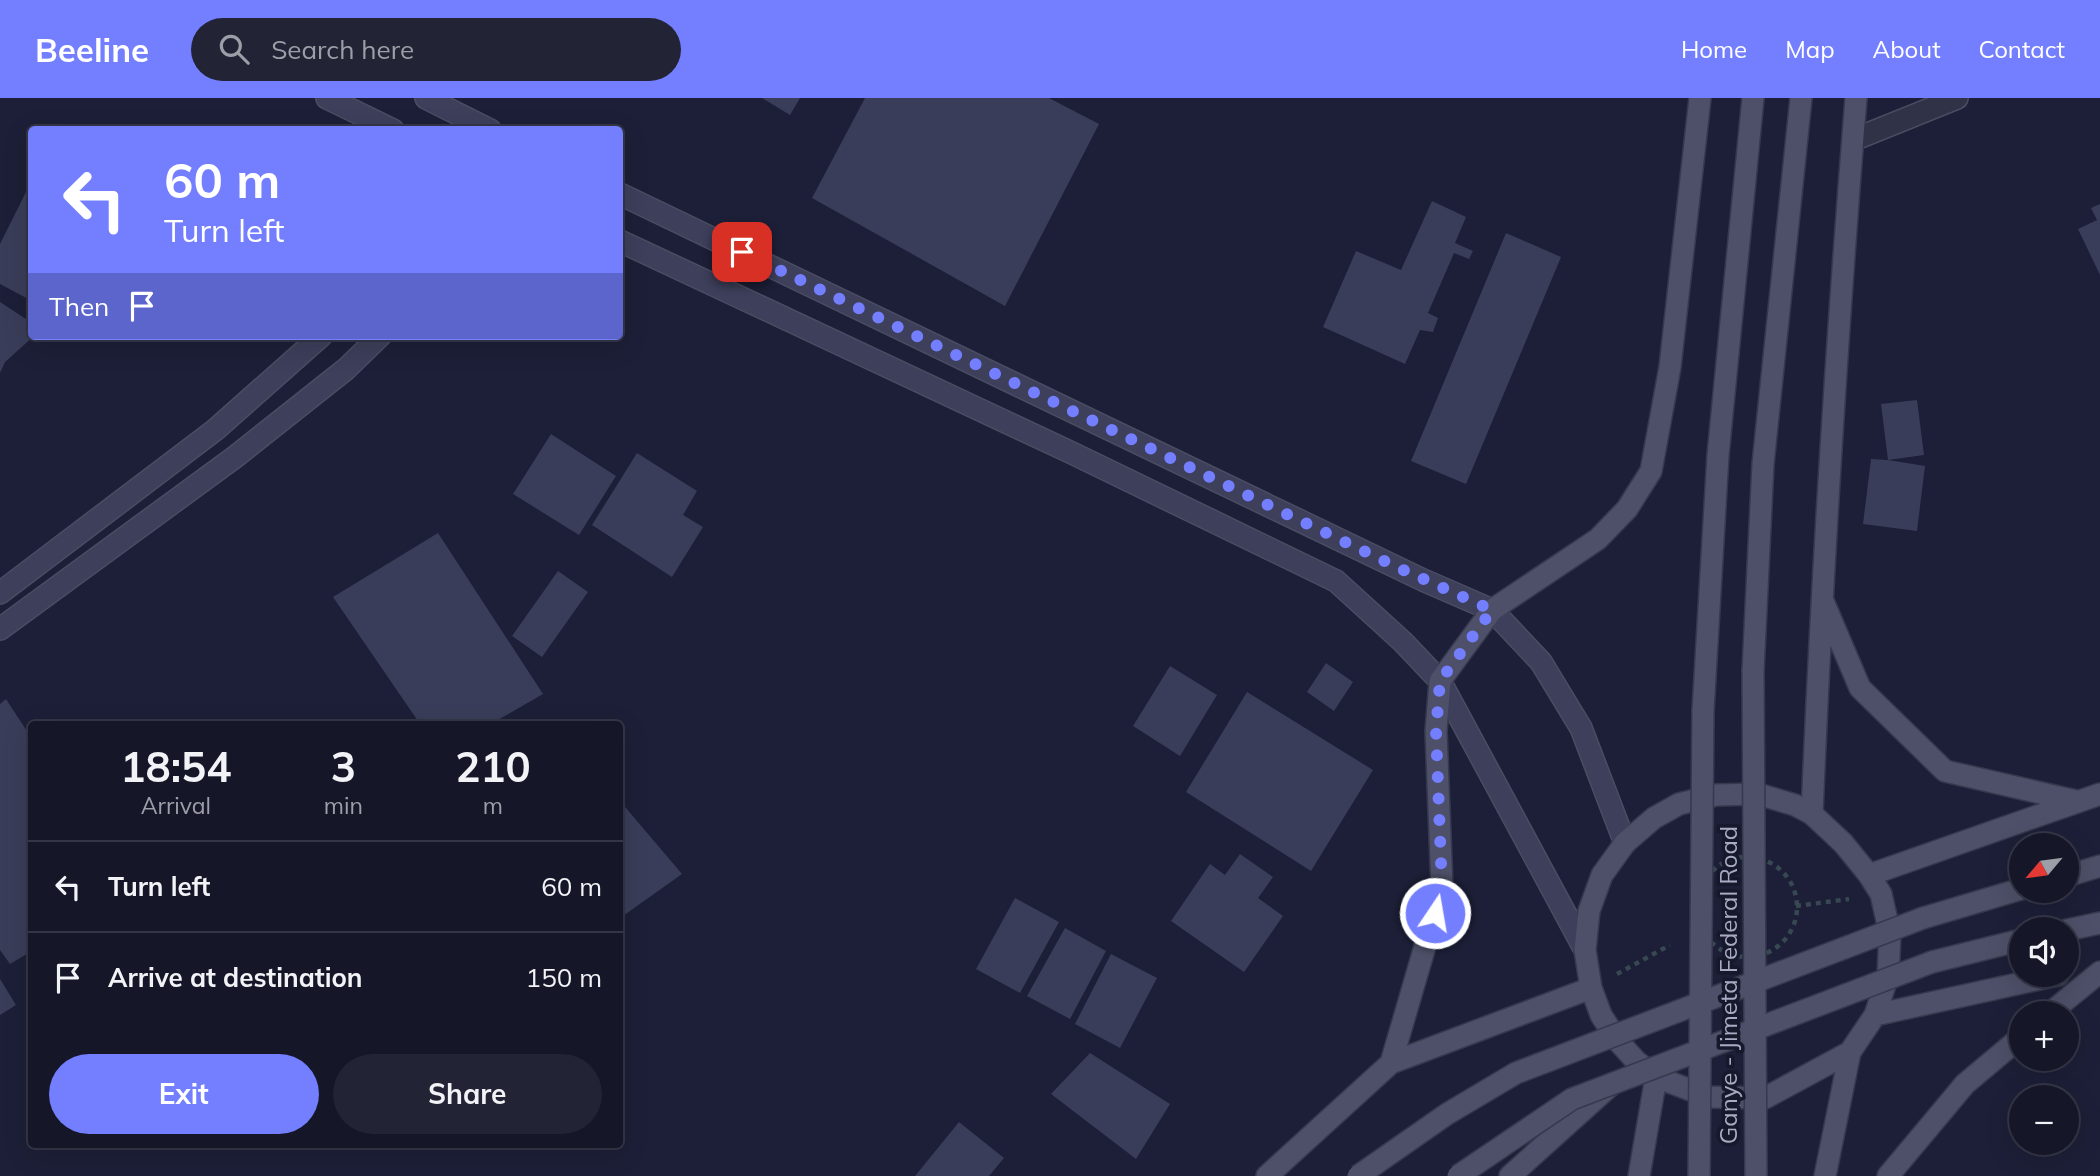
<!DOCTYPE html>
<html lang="en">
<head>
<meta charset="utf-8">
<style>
	body { margin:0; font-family:Mulish,sans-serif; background:#222435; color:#f1f3f6; height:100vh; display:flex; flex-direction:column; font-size:26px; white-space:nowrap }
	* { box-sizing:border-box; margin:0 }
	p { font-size:23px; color:#9d9fa8 }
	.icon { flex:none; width:38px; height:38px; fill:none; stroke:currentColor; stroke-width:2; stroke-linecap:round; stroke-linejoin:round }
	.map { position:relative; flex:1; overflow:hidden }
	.drawer { position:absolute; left:28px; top:623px; width:595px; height:427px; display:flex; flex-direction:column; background:#151729; border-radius:7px; box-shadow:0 7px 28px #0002,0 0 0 2px #343646 }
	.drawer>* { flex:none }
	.hud { position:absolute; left:28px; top:28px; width:595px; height:214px; border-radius:7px; box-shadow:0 7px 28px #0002,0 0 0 2px #343646; background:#747fff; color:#fff; overflow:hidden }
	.needle { width:46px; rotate:241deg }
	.tools { position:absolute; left:2009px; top:735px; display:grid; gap:14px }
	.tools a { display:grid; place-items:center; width:70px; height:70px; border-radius:50%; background:#151729; box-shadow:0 7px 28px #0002,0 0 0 2px #343646; font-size:35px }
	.pin { position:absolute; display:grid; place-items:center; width:60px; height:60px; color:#fff; margin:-30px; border-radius:14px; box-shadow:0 4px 10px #0006 }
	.me { position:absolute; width:77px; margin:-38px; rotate:12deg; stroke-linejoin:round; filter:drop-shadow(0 0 5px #0008) }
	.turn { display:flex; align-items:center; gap:24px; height:147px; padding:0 21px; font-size:32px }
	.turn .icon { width:91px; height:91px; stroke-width:2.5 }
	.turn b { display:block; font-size:49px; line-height:60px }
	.then { display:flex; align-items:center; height:66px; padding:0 21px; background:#0003; gap:14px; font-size:26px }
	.eta { display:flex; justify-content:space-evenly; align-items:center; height:119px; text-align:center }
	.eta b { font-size:42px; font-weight:700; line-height:49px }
	.action { display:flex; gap:14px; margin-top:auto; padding:14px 21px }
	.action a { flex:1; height:80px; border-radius:42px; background:#747fff; color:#fff; font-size:28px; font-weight:700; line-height:80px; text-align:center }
	.action a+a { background:#222435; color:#f1f3f6 }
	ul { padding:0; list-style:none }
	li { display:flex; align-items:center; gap:21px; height:91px; padding:0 21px; border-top:2px solid #343646 }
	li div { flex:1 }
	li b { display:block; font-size:26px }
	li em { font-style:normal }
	header { display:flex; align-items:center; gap:42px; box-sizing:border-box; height:98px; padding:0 35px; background:#747fff; color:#fff }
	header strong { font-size:33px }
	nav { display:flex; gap:38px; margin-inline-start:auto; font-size:24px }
	.search { width:490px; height:63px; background:#222435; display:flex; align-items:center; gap:18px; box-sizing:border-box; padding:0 24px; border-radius:38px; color:#9d9fa8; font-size:26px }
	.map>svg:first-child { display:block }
	.building { fill:#3a3d59 }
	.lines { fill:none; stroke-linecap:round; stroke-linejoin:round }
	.street-casing { stroke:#4a4d62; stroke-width:24 }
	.secondary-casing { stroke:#4a4d62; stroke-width:24 }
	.primary-casing { stroke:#36394d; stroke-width:24 }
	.path { stroke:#384852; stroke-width:4.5; stroke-dasharray:5 5; stroke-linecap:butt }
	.street { stroke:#303247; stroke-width:21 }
	.secondary { stroke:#3d3f5b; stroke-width:21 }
	.primary { stroke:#4d5068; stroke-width:21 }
	.primary-bridge-casing { stroke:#36394d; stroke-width:24; stroke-linecap:butt }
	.primary-bridge { stroke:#4d5068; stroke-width:21 }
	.route { stroke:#747fff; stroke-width:12; stroke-dasharray:0 21.6 }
	.labels { text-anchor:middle; stroke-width:7; stroke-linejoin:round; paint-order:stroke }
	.street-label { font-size:24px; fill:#a9abc5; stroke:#16182b }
</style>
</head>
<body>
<header>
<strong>Beeline</strong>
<div class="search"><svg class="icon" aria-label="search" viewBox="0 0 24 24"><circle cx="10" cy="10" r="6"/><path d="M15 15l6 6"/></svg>Search here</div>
<nav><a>Home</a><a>Map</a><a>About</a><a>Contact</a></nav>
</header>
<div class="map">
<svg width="2100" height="1078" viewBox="0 0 2100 1078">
	<rect width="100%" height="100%" fill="#1c1f37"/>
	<!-- building -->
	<path class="building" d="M762,0H800L790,17Z
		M865,0H1049L1099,26L1005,208L812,100Z
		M32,82V203L0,186V146Z
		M1432,103L1466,119L1455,145L1473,153L1469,161L1454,155L1428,215L1438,220L1433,234L1420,232L1405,266L1323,229L1356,153L1401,172Z
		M2100,106V177L2078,131L2097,122L2091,110Z
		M1506,135L1561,159L1466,386L1411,363Z
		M0,204L32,225V238H34L5,264L0,275Z
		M1917,302L1924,357L1888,362L1925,368L1917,433L1863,426L1871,361L1888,362L1881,306Z
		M551,336L616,378L579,437L513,396Z
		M637,355L697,393L683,417L703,429L672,479L592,427Z
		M438,435L543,596L491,626H420L333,499Z
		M558,473L588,494L542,559L512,538Z
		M1326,565L1353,584L1334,613L1307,594Z
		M1170,568L1217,597L1180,658L1133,628Z
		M1247,594L1373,672L1311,773L1186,694Z
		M6,601L32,641V853L10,866L0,852V606Z
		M620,703L682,776L620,820Z
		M1240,756L1273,779L1258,800L1283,818L1244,874L1171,823L1210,766L1225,777Z
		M1015,800L1059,824L1020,895L976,871Z
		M1065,830L1106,853L1070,921L1027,898Z
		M1111,856L1157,880L1120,950L1075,926Z
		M0,881L16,907L0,917Z
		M1090,955L1170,1006L1136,1061L1051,996Z
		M959,1024L1004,1060L989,1078H915Z"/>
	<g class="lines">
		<defs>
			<path id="street" d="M1853,42L1957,0"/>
			<path id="secondary" d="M327,0L393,32
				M426,0L490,32
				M620,96L1423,482L1492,512L1541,564L1581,630L1625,745
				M620,143L1072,355L1336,483L1403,544L1440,583L1585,852
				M0,495L215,332L321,238
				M0,531L235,359L346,271L380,238"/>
			<path id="primary" d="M1823,503L1860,590L1945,673L2076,703
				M1753,573L1763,366L1801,0
				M1703,613L1718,357L1753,0
				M1812,716C1822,477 1837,238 1856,0
				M1869,777L2100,696
				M2067,778L2100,768
				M1923,820L2021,791
				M2067,832L2100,825
				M1932,864L2021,842
				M2050,915L2100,874
				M1875,917L2058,877
				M1391,965L1442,790L1436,633L1440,583L1492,512L1598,441L1627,411L1651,373L1670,269L1700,0
				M1267,1078L1391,965L1591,890
				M1510,1078L1612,986
				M1639,1078L1656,979
				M1825,1078L1850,954L1875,917L1888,878L1890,836L1881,796L1869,777L1843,745L1812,716L1795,707L1758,696L1716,697L1679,706L1654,720L1625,745L1602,777L1589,813L1585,852L1591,890L1601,917L1617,942L1636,963L1656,979L1709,999L1765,1000L1850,954
				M1888,1078L1965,986L2021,939"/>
		</defs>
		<!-- street casing -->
		<use href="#street" class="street-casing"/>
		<!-- secondary casing -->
		<use href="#secondary" class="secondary-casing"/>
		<!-- primary casing -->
		<use href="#primary" class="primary-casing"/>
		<!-- path -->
		<path class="path" d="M1697 809a50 50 0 1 1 100 0a50 50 0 1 1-100 0Z
			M1796,808L1849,801
			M1617,876L1670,847"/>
		<!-- street -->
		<use href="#street" class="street"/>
		<!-- secondary -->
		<use href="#secondary" class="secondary"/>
		<!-- primary -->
		<use href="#primary" class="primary"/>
		<defs>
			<path id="primary-bridge" d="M1753,573L1756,1078
				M1358,1078L1447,1016L1516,975L1923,820
				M1458,1078L1572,1001L1932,864
				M1699,1078L1703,613"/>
		</defs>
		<!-- primary-bridge casing -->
		<use href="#primary-bridge" class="primary-bridge-casing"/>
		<!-- primary-bridge -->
		<use href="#primary-bridge" class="primary-bridge"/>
	</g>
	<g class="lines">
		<!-- route -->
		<path class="route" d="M742,154L1399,470L1492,512L1440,583L1436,633L1442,790L1435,815"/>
	</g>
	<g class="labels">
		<!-- street labels -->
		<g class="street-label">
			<text transform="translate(1729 887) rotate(-90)" y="8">Ganye - Jimeta Federal Road</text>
		</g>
	</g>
</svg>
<div class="tools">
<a><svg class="needle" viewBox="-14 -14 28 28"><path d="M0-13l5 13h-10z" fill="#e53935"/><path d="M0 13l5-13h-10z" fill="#9d9fa8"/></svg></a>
<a><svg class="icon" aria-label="sound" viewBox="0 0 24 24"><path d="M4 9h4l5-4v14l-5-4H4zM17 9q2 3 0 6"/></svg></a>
<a>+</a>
<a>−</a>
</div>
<div class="pin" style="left:742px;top:154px;background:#d93025"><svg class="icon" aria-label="arrive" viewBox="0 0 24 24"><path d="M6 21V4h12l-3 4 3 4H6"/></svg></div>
<svg class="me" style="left:1435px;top:815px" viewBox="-20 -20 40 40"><circle r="17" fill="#747fff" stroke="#fff" stroke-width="3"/><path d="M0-11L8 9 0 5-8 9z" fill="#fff"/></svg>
<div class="hud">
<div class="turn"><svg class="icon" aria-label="left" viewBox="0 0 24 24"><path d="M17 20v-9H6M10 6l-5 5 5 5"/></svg><div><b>60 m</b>Turn left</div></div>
<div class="then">Then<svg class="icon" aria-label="arrive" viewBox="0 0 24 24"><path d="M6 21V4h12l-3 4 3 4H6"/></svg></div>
</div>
<section class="drawer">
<div class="eta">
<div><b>18:54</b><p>Arrival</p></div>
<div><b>3</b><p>min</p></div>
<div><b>210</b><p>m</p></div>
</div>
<ul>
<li><svg class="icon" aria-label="left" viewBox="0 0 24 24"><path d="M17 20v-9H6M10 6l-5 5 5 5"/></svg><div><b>Turn left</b></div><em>60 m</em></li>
<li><svg class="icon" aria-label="arrive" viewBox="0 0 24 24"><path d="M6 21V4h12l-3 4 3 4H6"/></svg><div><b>Arrive at destination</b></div><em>150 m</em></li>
</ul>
<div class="action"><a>Exit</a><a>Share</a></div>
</section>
</div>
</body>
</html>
